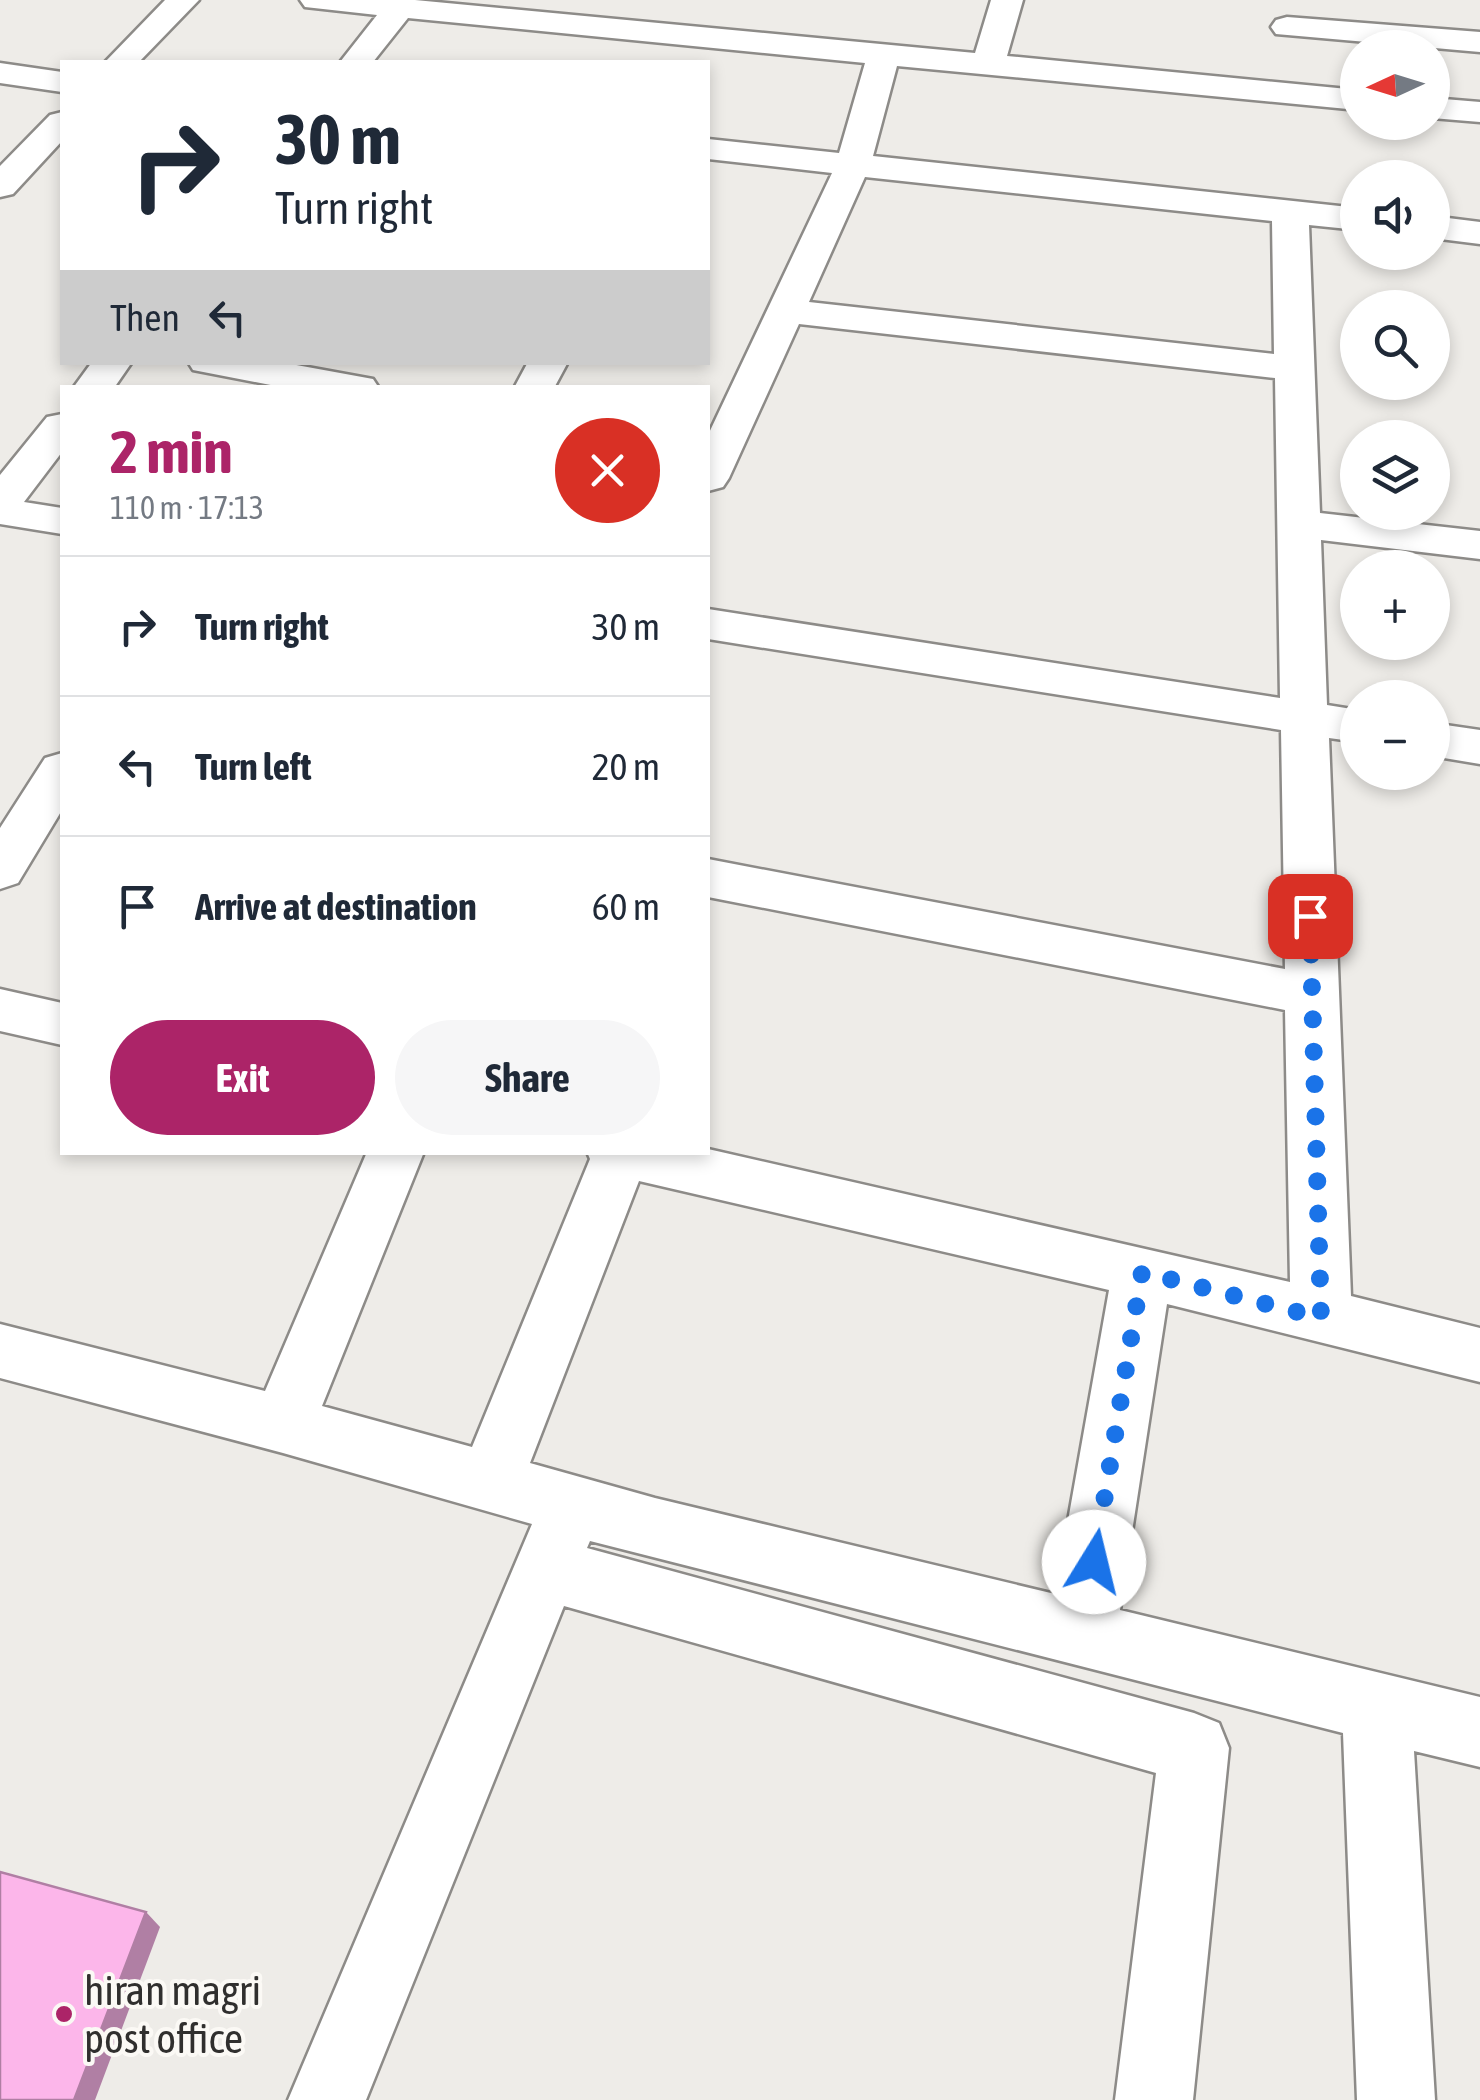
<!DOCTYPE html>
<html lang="en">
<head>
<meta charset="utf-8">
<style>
	body { margin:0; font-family:"Asap Condensed",sans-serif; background:#f6f6f7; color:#1f2937; height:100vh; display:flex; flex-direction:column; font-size:38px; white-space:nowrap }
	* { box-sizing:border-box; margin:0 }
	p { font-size:32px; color:#747a83 }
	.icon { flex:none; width:55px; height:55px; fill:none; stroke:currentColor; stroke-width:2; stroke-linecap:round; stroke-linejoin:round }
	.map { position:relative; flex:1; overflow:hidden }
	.side { position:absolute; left:60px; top:385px; width:650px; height:770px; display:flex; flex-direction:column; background:#fff; border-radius:0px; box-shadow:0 5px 15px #0003 }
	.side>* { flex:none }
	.hud { position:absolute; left:60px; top:60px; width:650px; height:305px; border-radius:0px; box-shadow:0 5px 15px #0003; background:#fff; color:#1f2937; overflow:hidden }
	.needle { width:65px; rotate:266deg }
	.fabs { position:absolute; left:1340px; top:30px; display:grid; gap:20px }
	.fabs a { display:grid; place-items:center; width:110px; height:110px; border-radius:50%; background:#fff; box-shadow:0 5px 15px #0003; font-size:50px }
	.pin { position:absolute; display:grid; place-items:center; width:85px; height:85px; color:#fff; margin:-42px; border-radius:20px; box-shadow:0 5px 15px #0006 }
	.me { position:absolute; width:110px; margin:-55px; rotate:9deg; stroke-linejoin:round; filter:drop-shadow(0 0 8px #0008) }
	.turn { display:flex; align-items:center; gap:35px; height:210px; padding:0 50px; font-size:45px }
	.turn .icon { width:130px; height:130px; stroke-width:2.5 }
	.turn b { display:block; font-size:70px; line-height:85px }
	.then { display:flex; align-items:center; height:95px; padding:0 50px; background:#0003; gap:20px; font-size:38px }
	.round { display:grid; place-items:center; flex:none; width:105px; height:105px; border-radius:52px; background:#f6f6f7 }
	.headline { display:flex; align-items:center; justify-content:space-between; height:170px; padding:0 50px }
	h1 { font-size:60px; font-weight:700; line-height:75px; color:#ac2468 }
	.button { display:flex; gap:20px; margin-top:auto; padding:20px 50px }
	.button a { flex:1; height:115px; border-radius:60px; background:#ac2468; color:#fff; font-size:40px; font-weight:700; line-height:115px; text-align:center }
	.button a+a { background:#f6f6f7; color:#1f2937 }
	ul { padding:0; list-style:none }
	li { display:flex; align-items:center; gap:30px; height:140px; padding:0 50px; border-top:2px solid #e0e1e3 }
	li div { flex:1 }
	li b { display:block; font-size:38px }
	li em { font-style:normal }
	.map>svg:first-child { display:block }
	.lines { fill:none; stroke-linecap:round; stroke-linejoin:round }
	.minor-casing { stroke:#8d8b88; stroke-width:5 }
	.minor { fill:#fff; fill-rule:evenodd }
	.shaded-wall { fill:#b07fa4 }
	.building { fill:#fcb6ea; stroke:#b07fa4; stroke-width:2.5 }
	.route { stroke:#1a73e8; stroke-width:18; stroke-dasharray:0 32.4 }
	.poi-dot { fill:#ac2468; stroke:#fbf9f5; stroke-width:4 }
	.labels { text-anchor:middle; stroke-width:8; stroke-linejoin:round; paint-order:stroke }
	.near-poi-label { font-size:42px; fill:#302f2e; stroke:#fbf9f5; text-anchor:start }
</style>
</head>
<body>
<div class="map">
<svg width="1480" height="2100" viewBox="0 0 1480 2100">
	<rect width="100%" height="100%" fill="#eeece8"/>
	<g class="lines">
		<defs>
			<path id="minor" d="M165,0H199L139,62H105Z
				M300,0H415L975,53L991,0H1023L1007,56L1358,90V110L897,66L873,156L1358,208V230L1309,225L1320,513L1480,531V559L1321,540L1327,705L1358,710V742L1329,738L1351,1296L1480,1328V1382L1167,1304L1120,1610L1480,1697V1767L1414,1751L1435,2100H1357L1343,1733L590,1541L587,1548L1194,1713L1219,1723L1229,1748L1193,2100H1115L1156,1773L564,1606L366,2100H288L532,1524L283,1453L0,1378V1324L265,1391L367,1152H424L322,1406L472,1447L590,1159L587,1152H708V1149L1290,1282L1285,1010L708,897V859L1285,969L1281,730L708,639V609L1280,698L1275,378L799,324L729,478L723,487L708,491V435L832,173L708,159V139L839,153L865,63L408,18L373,62H340L377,15L305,7ZM865,177L1272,221L1274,354L809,302ZM639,1181L1109,1290L1055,1594L655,1498L530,1463Z
				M1287,17L1480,32V52L1276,34L1271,27L1276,20Z
				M0,63L62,72V92L0,83Z
				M1432,98L1480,102V122L1432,118Z
				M62,112V141L13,194L0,197V166L50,115Z
				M1432,216L1480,222V244L1432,238Z
				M92,362H132L114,388H73Z
				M188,362H280L373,379L379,388H286L193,370Z
				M528,362H568L554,388H514Z
				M62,414V452L24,502L62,508V534L0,524V475L47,417Z
				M1432,723L1480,730V764L1432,756Z
				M62,753V810L18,883L0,889V828L45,758Z
				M0,989L62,1003V1045L0,1031Z"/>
		</defs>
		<!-- minor casing -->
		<use href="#minor" class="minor-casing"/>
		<!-- minor -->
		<use href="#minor" class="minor"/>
	</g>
	<!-- shaded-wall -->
	<path class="shaded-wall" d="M146,1912L160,1927L95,2100H74Z"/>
	<!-- building -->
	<path class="building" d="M0,1872L146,1912L74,2100H0Z"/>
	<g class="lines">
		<!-- route -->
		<path class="route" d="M1094,1562L1142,1272L1321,1318L1310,916"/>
	</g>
	<!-- markers -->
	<circle class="poi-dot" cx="64" cy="2014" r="10"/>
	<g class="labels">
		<!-- near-poi labels -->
		<g class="near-poi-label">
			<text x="84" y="2005">hiran magri<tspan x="84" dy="48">post office</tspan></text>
		</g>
	</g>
</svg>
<div class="fabs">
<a><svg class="needle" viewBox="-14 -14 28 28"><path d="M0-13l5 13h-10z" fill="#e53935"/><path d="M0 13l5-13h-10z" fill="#747a83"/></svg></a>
<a><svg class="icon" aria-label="sound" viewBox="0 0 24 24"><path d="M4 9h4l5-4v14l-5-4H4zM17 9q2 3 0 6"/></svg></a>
<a><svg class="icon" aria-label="search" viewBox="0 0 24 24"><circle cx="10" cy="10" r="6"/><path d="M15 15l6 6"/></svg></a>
<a><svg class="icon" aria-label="layers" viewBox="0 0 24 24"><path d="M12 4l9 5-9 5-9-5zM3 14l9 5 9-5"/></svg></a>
<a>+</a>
<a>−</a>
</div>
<div class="pin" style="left:1310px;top:916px;background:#d93025"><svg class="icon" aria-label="arrive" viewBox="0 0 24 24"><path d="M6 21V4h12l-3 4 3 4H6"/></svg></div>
<svg class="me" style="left:1094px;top:1562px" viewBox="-20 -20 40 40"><circle r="19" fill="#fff"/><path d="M0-13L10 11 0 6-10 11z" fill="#1a73e8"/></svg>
<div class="hud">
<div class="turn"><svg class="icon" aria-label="right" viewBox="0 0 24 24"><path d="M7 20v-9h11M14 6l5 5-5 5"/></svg><div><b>30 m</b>Turn right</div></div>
<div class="then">Then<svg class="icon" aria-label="left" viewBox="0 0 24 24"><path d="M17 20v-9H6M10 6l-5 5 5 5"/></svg></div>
</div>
<section class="side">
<div class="headline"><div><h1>2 min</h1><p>110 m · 17:13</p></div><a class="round" style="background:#d93025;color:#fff"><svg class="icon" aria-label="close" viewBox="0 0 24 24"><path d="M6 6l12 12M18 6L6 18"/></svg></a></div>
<ul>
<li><svg class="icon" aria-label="right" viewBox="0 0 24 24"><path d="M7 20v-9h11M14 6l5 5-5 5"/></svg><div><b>Turn right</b></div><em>30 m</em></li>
<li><svg class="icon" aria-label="left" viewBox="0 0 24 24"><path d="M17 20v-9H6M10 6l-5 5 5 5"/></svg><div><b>Turn left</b></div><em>20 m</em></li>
<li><svg class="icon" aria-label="arrive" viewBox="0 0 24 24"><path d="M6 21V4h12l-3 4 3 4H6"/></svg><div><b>Arrive at destination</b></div><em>60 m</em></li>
</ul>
<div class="button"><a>Exit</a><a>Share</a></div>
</section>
</div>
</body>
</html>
